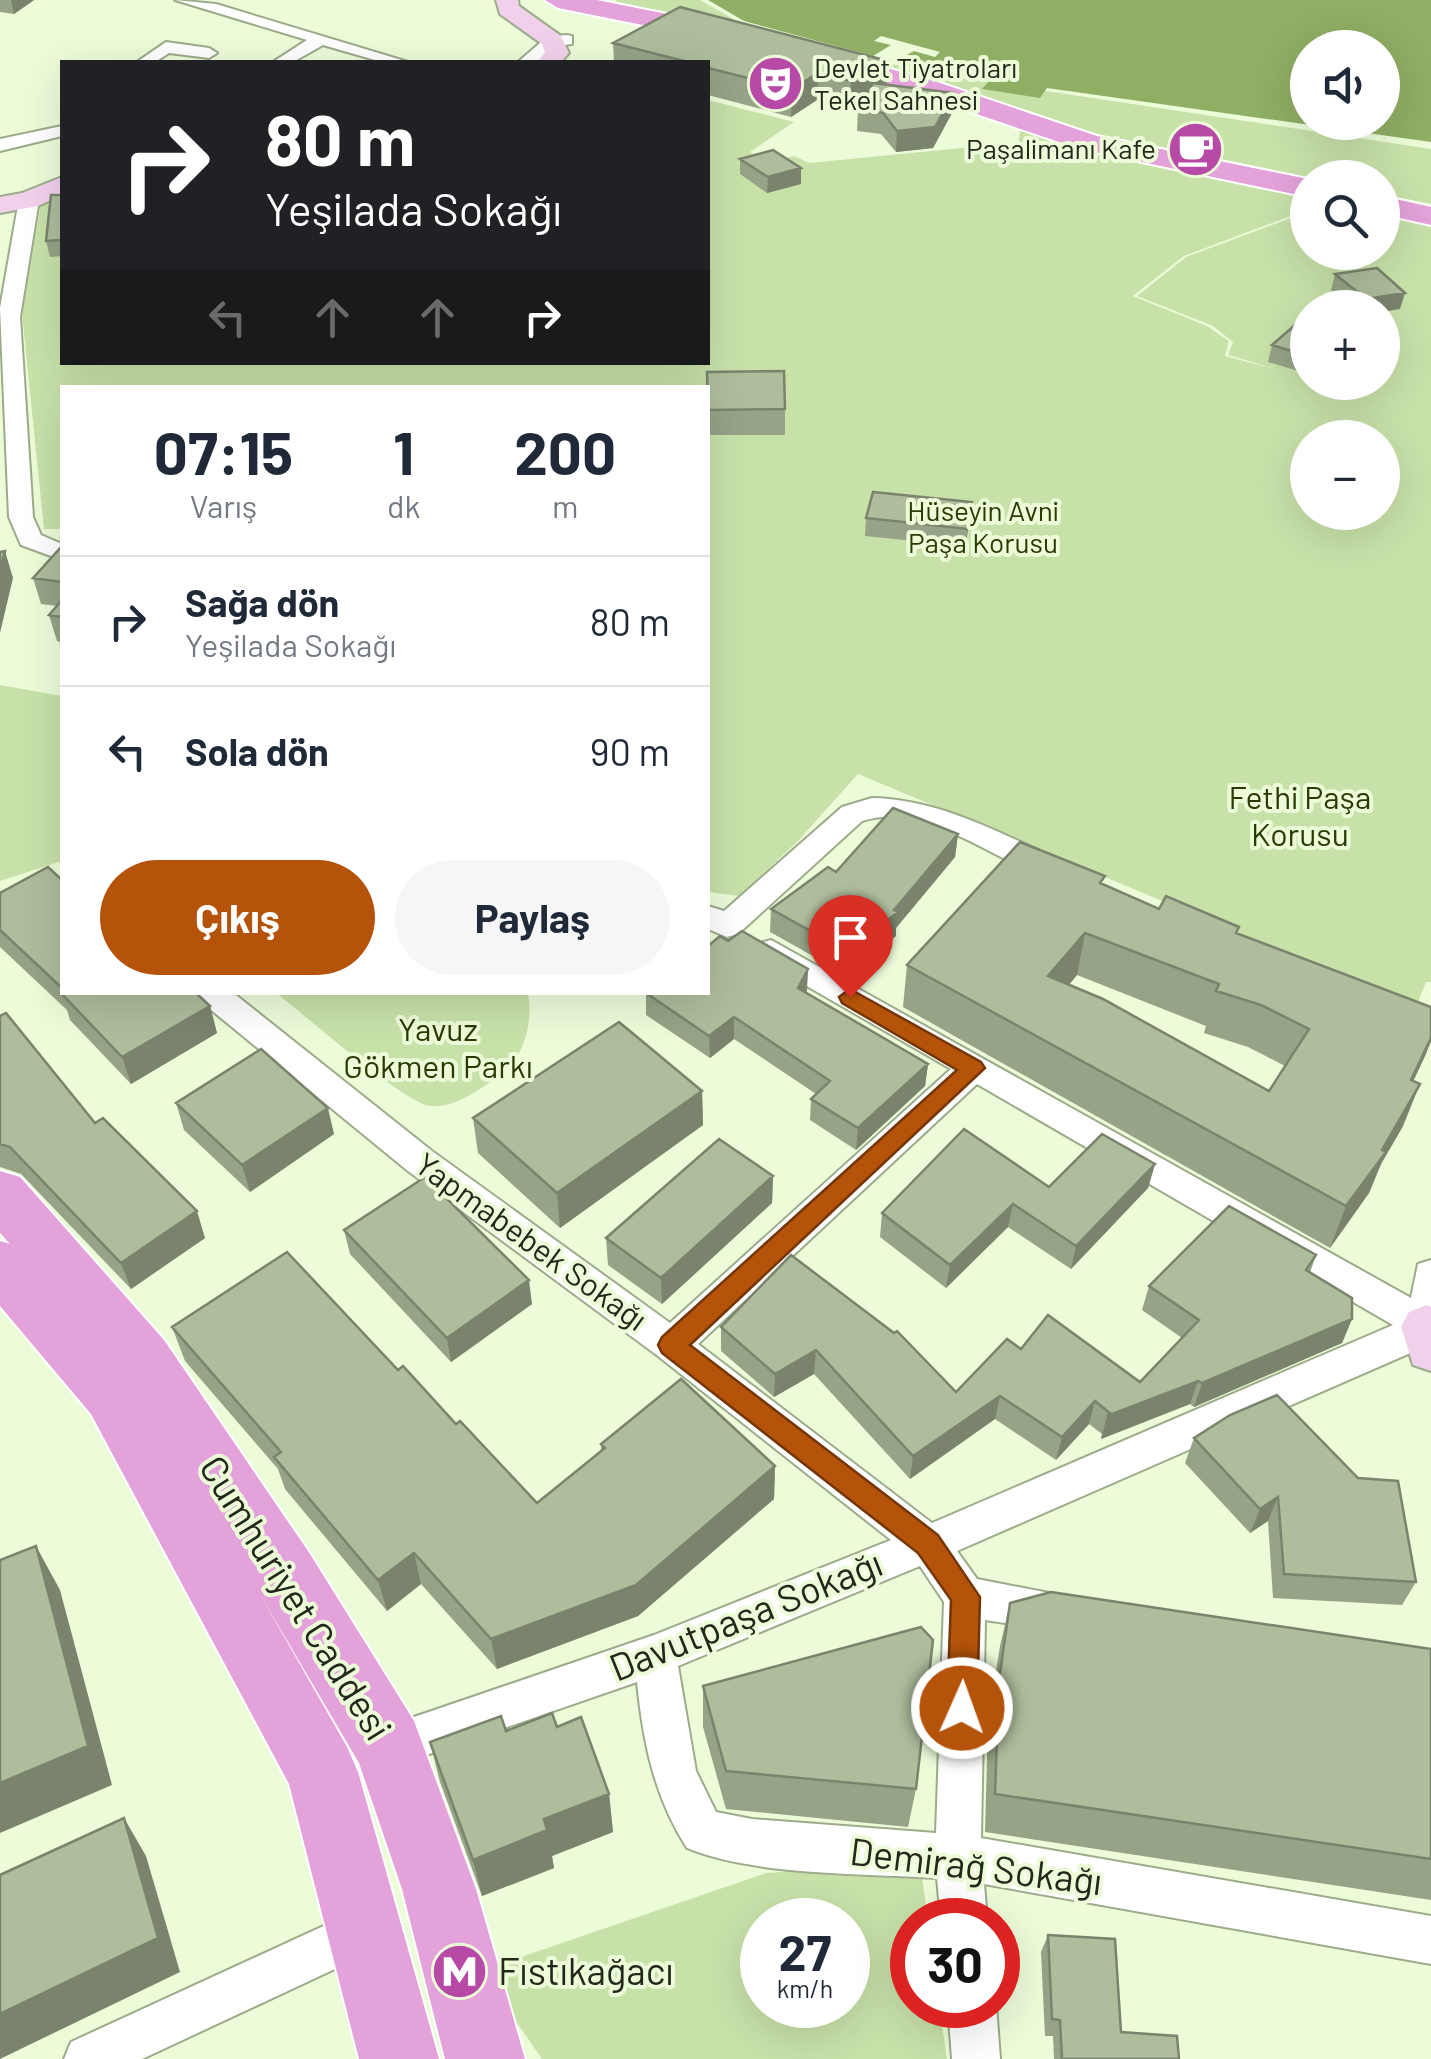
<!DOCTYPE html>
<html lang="tr">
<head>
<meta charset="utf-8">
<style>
	body { margin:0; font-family:Barlow,sans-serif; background:#f6f6f7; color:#1f2937; height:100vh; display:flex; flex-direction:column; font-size:38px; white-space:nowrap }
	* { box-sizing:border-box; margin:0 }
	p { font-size:32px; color:#747a83 }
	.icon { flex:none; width:55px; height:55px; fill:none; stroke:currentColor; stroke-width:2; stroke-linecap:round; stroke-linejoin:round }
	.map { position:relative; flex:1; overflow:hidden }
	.drawer { position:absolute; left:60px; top:385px; width:650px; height:610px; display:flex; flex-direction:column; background:#fff; border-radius:0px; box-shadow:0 10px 40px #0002 }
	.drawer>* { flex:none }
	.guide { position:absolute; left:60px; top:60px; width:650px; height:305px; border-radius:0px; box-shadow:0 10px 40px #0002; background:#202124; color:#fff; overflow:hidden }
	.fabs { position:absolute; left:1290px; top:30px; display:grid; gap:20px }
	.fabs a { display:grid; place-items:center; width:110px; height:110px; border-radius:50%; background:#fff; box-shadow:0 10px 40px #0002; font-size:50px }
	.speed { position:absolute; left:740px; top:1898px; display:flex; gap:20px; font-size:50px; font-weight:700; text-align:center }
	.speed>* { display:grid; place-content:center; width:130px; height:130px; border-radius:50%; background:#fff; box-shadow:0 10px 40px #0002; line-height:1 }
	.speed small { font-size:25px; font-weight:400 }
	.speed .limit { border:15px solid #d22; background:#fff; color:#111 }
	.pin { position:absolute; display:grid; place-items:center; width:85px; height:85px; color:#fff; margin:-102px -42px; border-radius:50% 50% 50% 0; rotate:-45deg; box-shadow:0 0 10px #0007 }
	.pin .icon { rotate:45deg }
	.me { position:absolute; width:110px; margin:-55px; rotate:2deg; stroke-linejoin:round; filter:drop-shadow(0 0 8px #0008) }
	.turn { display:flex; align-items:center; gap:35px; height:210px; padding:0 40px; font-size:45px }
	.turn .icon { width:130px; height:130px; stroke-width:2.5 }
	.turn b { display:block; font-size:70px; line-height:85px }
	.lanes { display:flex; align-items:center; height:95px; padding:0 40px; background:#0003; justify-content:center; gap:50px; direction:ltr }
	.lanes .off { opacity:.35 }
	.eta { display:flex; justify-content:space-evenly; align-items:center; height:170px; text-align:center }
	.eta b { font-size:60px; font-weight:700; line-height:70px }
	.primary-button { display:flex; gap:20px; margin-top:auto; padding:20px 40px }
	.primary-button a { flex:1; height:115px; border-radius:60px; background:#b45309; color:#fff; font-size:40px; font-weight:700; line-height:115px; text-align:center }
	.primary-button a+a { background:#f6f6f7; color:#1f2937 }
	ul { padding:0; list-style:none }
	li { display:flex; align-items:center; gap:30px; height:130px; padding:0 40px; border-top:2px solid #e0e1e3 }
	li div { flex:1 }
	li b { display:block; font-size:38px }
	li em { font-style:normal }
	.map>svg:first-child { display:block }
	.green { fill:#c8e1a9; fill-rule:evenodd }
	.water { fill:#90ae64; fill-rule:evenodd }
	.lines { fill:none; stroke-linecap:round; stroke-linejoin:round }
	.street-casing { stroke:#9cab8a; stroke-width:4 }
	.secondary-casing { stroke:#9cab8a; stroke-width:4 }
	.primary-casing { stroke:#fff; stroke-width:4 }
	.street { fill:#fff; fill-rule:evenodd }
	.secondary { fill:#f1d0ec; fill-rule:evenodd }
	.primary { fill:#e3a2da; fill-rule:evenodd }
	.wall { fill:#96a386; fill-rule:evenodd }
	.shaded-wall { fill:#7a846d }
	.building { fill:#aebd9c; stroke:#7a846d; stroke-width:2.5; fill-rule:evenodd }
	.route { fill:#b45309; stroke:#753606; stroke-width:2.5 }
	.labels { text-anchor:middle; stroke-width:8; stroke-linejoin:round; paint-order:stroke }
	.far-poi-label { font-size:28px; fill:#23281b; stroke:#ecfcd9; text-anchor:start }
	.far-park-label { font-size:28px; fill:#283b02; stroke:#ecfcd9 }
	.park-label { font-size:32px; fill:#283b02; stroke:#ecfcd9 }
	.street-label { font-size:32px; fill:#23281b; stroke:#ecfcd9 }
	.near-street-label { font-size:38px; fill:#23281b; stroke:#ecfcd9 }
	.near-poi-label { font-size:38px; fill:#23281b; stroke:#ecfcd9; text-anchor:start }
</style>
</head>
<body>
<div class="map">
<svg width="1431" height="2059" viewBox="0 0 1431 2059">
	<rect width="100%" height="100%" fill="#ecfcd9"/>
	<!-- green -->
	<path class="green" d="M617,0H700L744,25L927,73L1431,149V204L1383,194L1382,178H1307L1104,136L876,66L614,3Z
		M708,100L794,122L750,152L766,162L794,156L809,163L972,147L1017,151L1021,125L1117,158L1307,195V210L1184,256L1133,296L1207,326L1229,341L1225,356L1275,369L1228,355L1233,342L1213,326L1137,296L1186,257L1307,212L1308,252H1382L1383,212L1431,222V982H1426L1416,1007L858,774L798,841L739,896L708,892V388H62V529H44L22,314L41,203L62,190V362H708ZM1308,308H1382V382H1308ZM1308,438H1382V512H1308Z
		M0,685L62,696V861L0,881Z
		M276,993H528C533,1022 525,1057 500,1075C481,1089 455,1108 431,1106C406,1105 303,1013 276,993Z
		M920,1863L928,1920H912V2005H939L947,2059H542L515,2020L495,1966L766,1873ZM762,1920H848V2005H762Z"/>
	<!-- water -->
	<path class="water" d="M708,0H1431V142L1047,88L1040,98L982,89L991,79L931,72L894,62L914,51L935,57L940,52L881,36L874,41L891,45L873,56L744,21ZM1308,48H1382V122H1308Z"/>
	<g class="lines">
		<defs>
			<path id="street" d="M175,0L216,4L408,62H382L323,45L293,62H273L307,40Z
				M566,35L572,36V44L558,46L537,62H518L547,37Z
				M166,42L209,48L217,53L209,58L169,53L155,62H137Z
				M62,126V136L0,151V139Z
				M29,194L39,200L20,317L33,517L41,535L62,544V560L21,545L9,517L0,308L19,200Z
				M872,798C939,799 999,833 1060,860L1064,867L1060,874L1049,877C991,861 926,800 862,821L738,934L727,937L708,929V906L724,911L842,807Z
				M771,940L1411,1298L1418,1264L1431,1260V1344L957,1551L977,1579L1065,1596L1071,1610L1065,1624L1050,1630L985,1620L981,1838L1431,1916V1964L984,1884L987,1920H941L937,1878C862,1873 755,1876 687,1848C654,1797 643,1741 637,1682L389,1768L373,1761L367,1746L373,1731L654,1635L891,1540L658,1356L408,1171L199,1000L194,992H232L432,1151L670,1323L951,1069L760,959L755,951L760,943ZM977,1084L1393,1325L932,1523L698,1344ZM920,1566L944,1602L936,1833L752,1819L716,1812L696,1771L678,1666Z
				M367,1906L384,1912L390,1929L384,1946L142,2059H64L71,2042Z
				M948,2005H996L1000,2059H952Z"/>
			<path id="secondary" d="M496,0H518L519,6L561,36L569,53L561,62H538L545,52L542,44L500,14Z
				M62,177V195L38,206L0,213V197L22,193Z
				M1427,1305L1431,1307V1371L1413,1365L1401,1327L1409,1312Z"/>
			<path id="primary" d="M545,0H597L727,26L740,34L727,42L558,8Z
				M817,49L931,80L1097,136L1308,179V197L1080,149L911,92L807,63L803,57L807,51Z
				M1382,196L1431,207V225L1382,214Z
				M0,1171L20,1177L164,1340L310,1554L414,1721L476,1889L525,2059H445L402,1889L359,1763L258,1591L347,1747L358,1772L439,2059H359L289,1784L91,1414L0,1306V1241L10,1244L0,1233Z"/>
		</defs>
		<!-- street casing -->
		<use href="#street" class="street-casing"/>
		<!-- secondary casing -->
		<use href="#secondary" class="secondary-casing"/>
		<!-- primary casing -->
		<use href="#primary" class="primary-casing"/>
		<!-- street -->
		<use href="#street" class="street"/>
		<!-- secondary -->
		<use href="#secondary" class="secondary"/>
		<!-- primary -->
		<use href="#primary" class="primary"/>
	</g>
	<!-- wall -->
	<path class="wall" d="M0,0H34L14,14L0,12Z
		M613,43L888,61L886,84L952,113L933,148L896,152L881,134L857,131L858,110L863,102L850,109L817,100L791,117L708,95V62H614Z
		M740,159L801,184L767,193L740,174Z
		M62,195V256L50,257L46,241Z
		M1335,274L1400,309L1352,308L1331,290Z
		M1308,329V374L1268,362L1272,345Z
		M707,372L785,409V435H708Z
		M972,502L965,546L865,536L866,518Z
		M62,546V643L57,641L49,615L57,606L41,604L33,578Z
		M958,834L955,857L896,928V936L845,974L770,932L771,909L836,872Z
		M62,880V992L210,1006L217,1033L131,1084L70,1020L67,1010L0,947V893Z
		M1104,884L1159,909L1239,927L1237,934L1431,1007V1042L1413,1081L1403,1126L1381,1164L1369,1193L1330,1248L903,1007L907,965ZM1077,975L1206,1026L1204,1033L1248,1047L1285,1066L1269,1091L1069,985Z
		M728,941L808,969L806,993L928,1064L925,1086L856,1150L810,1120L811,1099L816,1094L734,1039L710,1058L646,1015V993Z
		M0,1016L95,1123L205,1238L131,1289L21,1174L0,1167Z
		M702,1091L703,1125L560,1228L478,1153L473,1118Z
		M176,1103L334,1134L250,1192L184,1130Z
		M1155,1164L1148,1188L1071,1269L1008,1227L946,1288L880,1237L882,1213L1049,1187Z
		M773,1176L772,1203L662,1304L608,1265L606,1238Z
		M344,1230L532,1304L451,1362L350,1254Z
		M791,1255L956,1392L1021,1349L1140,1382L1182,1338L1142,1310L1149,1286L1316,1255L1310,1273L1352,1319L1342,1343L1194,1407L1190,1404L1101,1439L1102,1434L1089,1424L1056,1460L995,1419L910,1479L814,1374L774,1397L721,1351V1327Z
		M172,1327L398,1370L537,1503L601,1451V1444L775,1466L774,1499L638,1616L497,1669L421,1584L387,1611L285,1489L278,1469L185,1361Z
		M1194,1438L1358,1478L1416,1582L1402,1605L1273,1598L1268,1521L1250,1533L1185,1463Z
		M1010,1603L1431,1649V1900L985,1832L988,1721L1000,1646Z
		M703,1686L916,1789L908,1827L726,1809L703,1727Z
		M557,1727L609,1794L613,1832L552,1856L554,1868L482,1896L440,1782L430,1742L506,1731Z
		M1048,1935L1121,2032L1179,2059H1054L1053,2036H1045L1041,1952Z"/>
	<!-- shaded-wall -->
	<path class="shaded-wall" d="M11,0H34L14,14Z
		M888,61L886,89L850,109L851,81Z
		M818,73L817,100L791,117L792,89Z
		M954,93L952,113L933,148L896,152L897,131Z
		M801,168V184L767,193L768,177Z
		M1405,293L1400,309L1382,312V308H1364L1366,299Z
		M972,502L970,520L965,546L967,529Z
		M5,551L13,578L0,633V571Z
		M958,834L955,857L896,928V936L845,974L847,951L894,910Z
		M1085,933L1077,975L1041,1018L1048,976Z
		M808,969L807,991L797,1010L798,988Z
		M210,1006L217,1033L131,1084L122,1057Z
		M734,1017V1039L710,1058L709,1036Z
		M1431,1038L1426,1054L1394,1122L1411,1080Z
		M928,1064L925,1086L856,1150L858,1128Z
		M1420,1084L1403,1126L1381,1164L1369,1193L1330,1248L1346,1206L1382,1150Z
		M702,1091L703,1125L560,1228L557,1193Z
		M328,1108L334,1134L250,1192L242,1165Z
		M1155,1164L1148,1188L1071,1269L1076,1246Z
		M773,1176L772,1203L662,1304L661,1278Z
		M1013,1204L1008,1227L946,1288L950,1265Z
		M197,1211L205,1238L131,1289L121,1263Z
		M529,1280L532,1304L451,1362L447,1338Z
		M1352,1319L1342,1343L1194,1407L1202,1383Z
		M816,1350L814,1374L774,1397L775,1374Z
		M1198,1381L1190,1404L1101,1439L1107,1416Z
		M1000,1396L995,1419L910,1479L913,1456Z
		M1095,1401L1089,1424L1056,1460L1062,1437Z
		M775,1466L774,1499L638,1616L497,1669L491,1639Z
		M1278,1497L1268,1521L1250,1533L1260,1509Z
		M36,1546L60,1590L112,1785L0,1833V1783Z
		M414,1553L421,1584L387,1611L378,1580Z
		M609,1794L613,1832L552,1856L554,1868L482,1896L473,1860L544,1819Z
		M124,1818L146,1856L180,1972L0,2059V2014Z"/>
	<!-- building -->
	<path class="building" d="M680,7L888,61L851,81L818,73L792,89L708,68V62H688L613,43Z
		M873,83L954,93L935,127L897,131L883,113L858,110Z
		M773,150L801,168L768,177L740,159Z
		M51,195H62V240L46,241Z
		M1377,268L1405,293L1366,299L1335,274Z
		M1295,325L1308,329V356L1272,345Z
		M784,371L785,409L708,410L707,372Z
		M873,492L972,502L967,529L866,518Z
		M62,546V582L33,578Z
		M5,551L0,571V552Z
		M62,600V617L49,615Z
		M893,808L958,834L894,910L898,912L847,951L771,909L828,867L836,872Z
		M1020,842L1105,876L1100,883L1159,909L1166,896L1239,927L1236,933L1431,1007V1038L1411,1080L1420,1084L1382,1150L1386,1152L1346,1206L907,965ZM1085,933L1219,984L1216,991L1261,1005L1309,1029L1269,1091L1103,999L1048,976Z
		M48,867L62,880V988L0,930V893Z
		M742,931L808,969L798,988L928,1064L858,1128L811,1099L830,1081L734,1017L709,1036L646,993L708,992V946L720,936L728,941Z
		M62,992H195L210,1006L122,1057L61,993Z
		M6,1013L95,1123L103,1118L197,1211L121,1263L10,1147L0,1144V1016Z
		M619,1022L702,1091L557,1193L473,1118Z
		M261,1049L328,1108L242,1165L176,1103Z
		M964,1129L1049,1187L1102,1134L1155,1164L1076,1246L1013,1204L950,1265L882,1213Z
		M719,1139L773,1176L661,1278L606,1238Z
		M425,1177L529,1280L447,1338L344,1230Z
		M1229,1206L1316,1255L1306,1270L1352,1298V1319L1202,1383L1198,1381L1107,1416L1110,1413L1095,1401L1062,1437L1000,1396L913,1456L816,1350L775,1374L721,1327L791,1255L894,1333L897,1331L956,1392L1007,1339L1021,1349L1048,1315L1140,1382L1199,1320L1149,1286Z
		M287,1252L398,1370L403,1366L456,1424L460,1421L537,1503L605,1448L601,1444L681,1379L775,1466L636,1585L491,1639L414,1553L378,1580L274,1457L281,1452L172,1327Z
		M1277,1395L1358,1478L1398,1481L1416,1582L1284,1574L1278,1497L1260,1509L1194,1438L1230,1415Z
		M36,1546L88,1746L0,1783V1560Z
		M1051,1592L1431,1649V1859L995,1794L999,1680L1010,1603Z
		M921,1627L933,1640L916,1789L726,1771L703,1686Z
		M552,1713L557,1727L581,1717L609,1794L544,1819L547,1830L473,1860L430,1742L501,1716L506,1731Z
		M124,1818L158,1938L0,2014V1875Z
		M1048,1935L1115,1939L1121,2032L1177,2036L1179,2059H1062L1060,2020L1052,2019Z"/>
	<!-- route -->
	<path class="route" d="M850,989L981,1062L985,1068L690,1345L938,1535L980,1597L977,1708L973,1719L962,1723L952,1719L947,1708L951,1600L918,1553L662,1353L658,1345L662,1337L957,1070L842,1003L839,997Z"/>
	<!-- icons -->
	<defs>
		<symbol id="theatre-disc" viewBox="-11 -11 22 22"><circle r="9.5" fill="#b749a7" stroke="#ecfcd9"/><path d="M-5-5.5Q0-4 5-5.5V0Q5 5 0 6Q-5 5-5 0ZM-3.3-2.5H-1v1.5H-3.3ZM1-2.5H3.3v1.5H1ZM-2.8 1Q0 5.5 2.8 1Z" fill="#fff"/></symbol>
		<symbol id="cafe-disc" viewBox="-11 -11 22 22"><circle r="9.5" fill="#b749a7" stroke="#ecfcd9"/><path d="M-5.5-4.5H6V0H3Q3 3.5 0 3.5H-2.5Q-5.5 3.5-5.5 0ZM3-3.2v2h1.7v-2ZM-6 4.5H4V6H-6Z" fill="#fff"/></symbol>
		<symbol id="metro-disc" viewBox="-11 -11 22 22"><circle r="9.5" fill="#b749a7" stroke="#ecfcd9"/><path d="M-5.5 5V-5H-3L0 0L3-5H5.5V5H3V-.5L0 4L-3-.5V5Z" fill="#fff"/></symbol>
	</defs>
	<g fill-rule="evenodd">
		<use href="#theatre-disc" x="744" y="52" width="63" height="63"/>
		<use href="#cafe-disc" x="1164" y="118" width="63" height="63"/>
		<use href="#metro-disc" x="428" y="1940" width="63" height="63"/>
	</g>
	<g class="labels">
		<!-- far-poi labels -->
		<g class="far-poi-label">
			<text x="814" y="78">Devlet Tiyatroları<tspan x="814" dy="32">Tekel Sahnesi</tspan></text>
			<text x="1156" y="159" text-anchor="end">Paşalimanı Kafe</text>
		</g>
		<!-- far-park labels -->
		<g class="far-park-label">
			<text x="983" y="521">Hüseyin Avni<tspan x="983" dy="32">Paşa Korusu</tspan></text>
		</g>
		<!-- park labels -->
		<g class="park-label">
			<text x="1300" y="809">Fethi Paşa<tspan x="1300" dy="37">Korusu</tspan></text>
			<text x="438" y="1041">Yavuz<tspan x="438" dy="37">Gökmen Parkı</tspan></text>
		</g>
		<!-- street labels -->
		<g class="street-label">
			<text transform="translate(531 1242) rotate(36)" y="11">Yapmabebek Sokağı</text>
		</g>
		<!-- near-street labels -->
		<g class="near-street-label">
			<text transform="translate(295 1598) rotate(58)" y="13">Cumhuriyet Caddesi</text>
			<text transform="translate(746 1616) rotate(-22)" y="13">Davutpaşa Sokağı</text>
			<text transform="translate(976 1867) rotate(7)" y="13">Demirağ Sokağı</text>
		</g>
		<!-- near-poi labels -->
		<g class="near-poi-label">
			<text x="498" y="1985">Fıstıkağacı</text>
		</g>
	</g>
</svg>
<div class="fabs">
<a><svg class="icon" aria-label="sound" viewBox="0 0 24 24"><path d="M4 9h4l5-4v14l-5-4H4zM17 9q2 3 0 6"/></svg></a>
<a><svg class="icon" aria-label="search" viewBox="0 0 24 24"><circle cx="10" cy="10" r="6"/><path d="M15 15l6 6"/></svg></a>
<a>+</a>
<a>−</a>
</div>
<div class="speed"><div>27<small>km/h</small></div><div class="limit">30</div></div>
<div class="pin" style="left:850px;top:997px;background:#d93025"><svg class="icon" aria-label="arrive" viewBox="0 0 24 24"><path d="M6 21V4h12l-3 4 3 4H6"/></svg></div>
<svg class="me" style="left:962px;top:1708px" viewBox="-20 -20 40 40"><circle r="17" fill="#b45309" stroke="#fff" stroke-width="3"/><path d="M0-11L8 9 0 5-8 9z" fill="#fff"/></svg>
<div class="guide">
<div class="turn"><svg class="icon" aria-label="right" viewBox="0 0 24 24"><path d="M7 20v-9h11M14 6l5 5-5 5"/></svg><div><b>80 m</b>Yeşilada Sokağı</div></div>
<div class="lanes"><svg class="icon off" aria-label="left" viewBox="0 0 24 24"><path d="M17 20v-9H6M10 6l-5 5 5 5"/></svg><svg class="icon off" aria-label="ahead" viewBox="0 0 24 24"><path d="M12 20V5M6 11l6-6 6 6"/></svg><svg class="icon off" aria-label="ahead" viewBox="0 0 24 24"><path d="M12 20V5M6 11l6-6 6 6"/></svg><svg class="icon" aria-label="right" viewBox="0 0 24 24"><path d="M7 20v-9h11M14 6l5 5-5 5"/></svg></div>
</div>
<section class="drawer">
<div class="eta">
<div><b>07:15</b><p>Varış</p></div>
<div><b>1</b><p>dk</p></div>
<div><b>200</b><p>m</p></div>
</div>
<ul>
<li><svg class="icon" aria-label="right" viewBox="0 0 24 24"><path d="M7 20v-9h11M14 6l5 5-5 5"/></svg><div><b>Sağa dön</b><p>Yeşilada Sokağı</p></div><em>80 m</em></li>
<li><svg class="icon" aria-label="left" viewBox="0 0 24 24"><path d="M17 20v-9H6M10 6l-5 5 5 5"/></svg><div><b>Sola dön</b></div><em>90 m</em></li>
</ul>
<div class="primary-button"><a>Çıkış</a><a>Paylaş</a></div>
</section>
</div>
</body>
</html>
